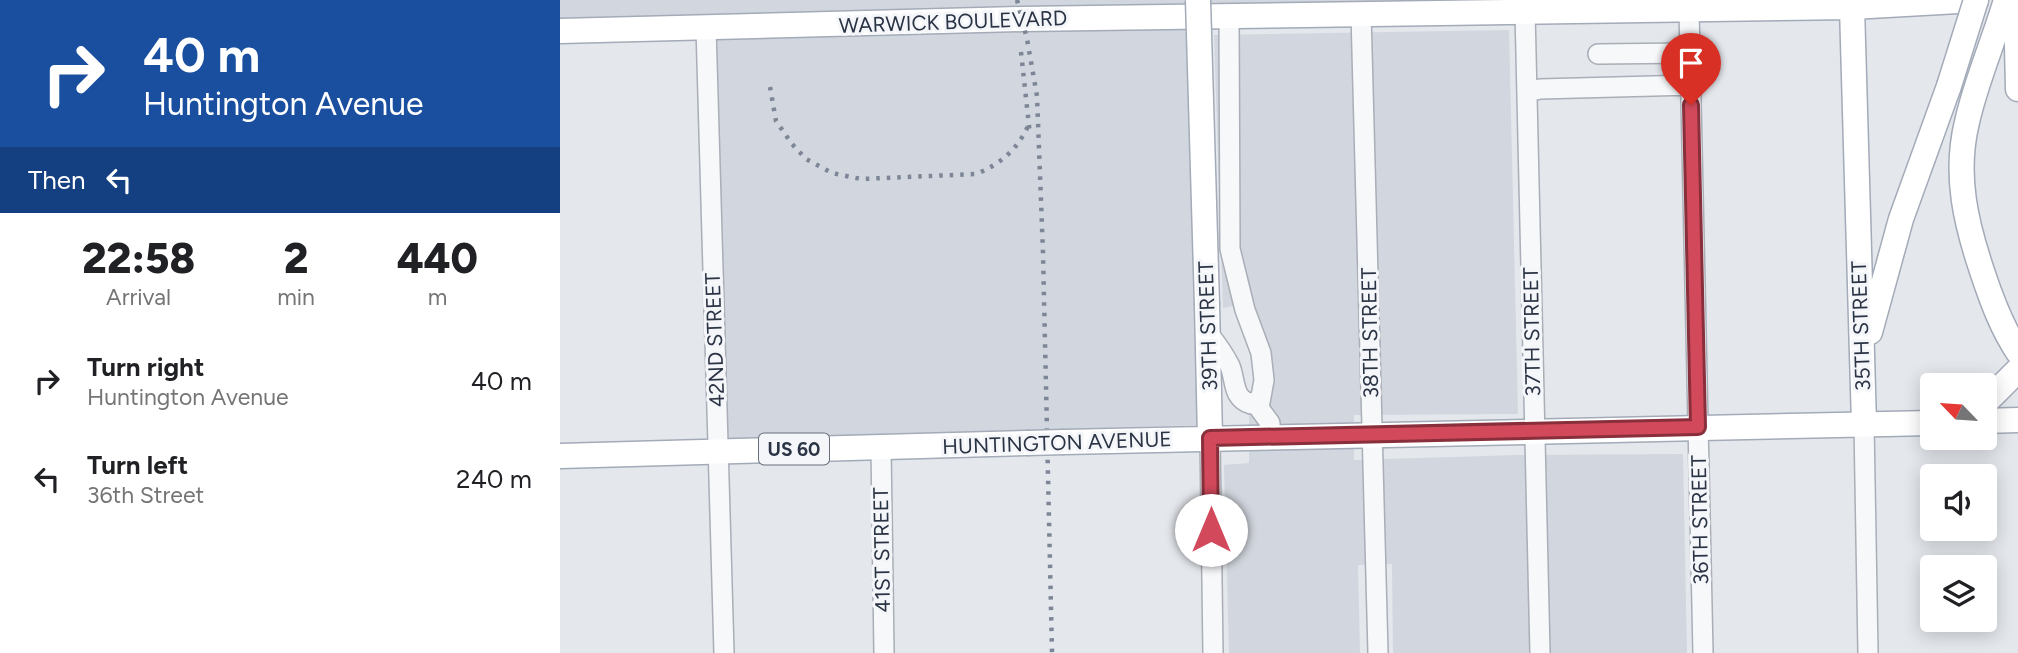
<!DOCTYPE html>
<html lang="en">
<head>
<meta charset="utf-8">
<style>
	body { margin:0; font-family:Figtree,sans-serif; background:#f2f2f2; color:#202124; height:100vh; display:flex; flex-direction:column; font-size:26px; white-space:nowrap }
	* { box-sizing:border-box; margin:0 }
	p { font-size:23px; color:#757577 }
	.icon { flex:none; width:38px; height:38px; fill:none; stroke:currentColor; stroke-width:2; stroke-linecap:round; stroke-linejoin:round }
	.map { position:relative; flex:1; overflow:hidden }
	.side { display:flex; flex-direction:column; background:#fff; width:560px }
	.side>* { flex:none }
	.top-card { background:#1a4fa0; color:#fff; overflow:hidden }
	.needle { width:46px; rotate:295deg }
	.controls { position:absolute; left:1360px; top:373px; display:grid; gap:14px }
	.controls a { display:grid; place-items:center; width:77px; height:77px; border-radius:7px; background:#fff; box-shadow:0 4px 18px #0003; font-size:35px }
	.pin { position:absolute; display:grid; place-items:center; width:60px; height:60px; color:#fff; margin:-72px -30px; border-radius:50% 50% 50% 0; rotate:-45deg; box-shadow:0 0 7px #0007 }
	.pin .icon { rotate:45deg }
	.me { position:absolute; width:77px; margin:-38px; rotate:0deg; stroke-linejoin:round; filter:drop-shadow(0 0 5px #0008) }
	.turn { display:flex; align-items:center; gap:24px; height:147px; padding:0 28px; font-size:32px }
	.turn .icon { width:91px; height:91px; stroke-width:2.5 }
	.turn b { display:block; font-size:49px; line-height:60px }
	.then { display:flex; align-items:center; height:66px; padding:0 28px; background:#0003; gap:14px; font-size:26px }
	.eta { display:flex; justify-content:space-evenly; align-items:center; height:119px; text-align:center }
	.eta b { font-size:42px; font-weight:800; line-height:49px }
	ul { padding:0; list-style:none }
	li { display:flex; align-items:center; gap:21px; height:98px; padding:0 28px }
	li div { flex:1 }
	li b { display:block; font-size:26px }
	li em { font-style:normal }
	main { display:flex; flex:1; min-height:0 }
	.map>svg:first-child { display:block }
	.built { fill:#d2d6de }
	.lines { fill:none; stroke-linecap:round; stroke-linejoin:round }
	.minor-casing { stroke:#a9aeb7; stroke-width:22 }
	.major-casing { stroke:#a3abb8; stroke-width:27 }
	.minor { stroke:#f7f8fa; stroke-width:19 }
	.major { stroke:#fff; stroke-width:24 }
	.rail { stroke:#7d8696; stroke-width:4.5; stroke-dasharray:3.5 7; stroke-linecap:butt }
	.major-bridge-casing { stroke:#a3abb8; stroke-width:27; stroke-linecap:butt }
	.major-bridge { stroke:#fff; stroke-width:24 }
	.route-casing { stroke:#882f3b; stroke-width:18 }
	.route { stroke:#d1495b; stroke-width:12 }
	.labels { text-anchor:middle; stroke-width:6; stroke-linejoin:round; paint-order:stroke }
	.shield { fill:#f4f6f9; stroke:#676e7b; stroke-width:2 }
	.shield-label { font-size:19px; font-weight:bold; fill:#2b3445 }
	.street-label { font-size:21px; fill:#2b3445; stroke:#f4f6f9 }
</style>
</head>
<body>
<main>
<section class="side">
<div class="top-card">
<div class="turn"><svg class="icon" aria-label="right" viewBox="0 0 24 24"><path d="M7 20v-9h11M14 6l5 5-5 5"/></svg><div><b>40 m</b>Huntington Avenue</div></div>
<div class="then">Then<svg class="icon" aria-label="left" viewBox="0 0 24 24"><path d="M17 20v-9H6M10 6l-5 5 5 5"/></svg></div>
</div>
<div class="eta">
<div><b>22:58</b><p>Arrival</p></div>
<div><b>2</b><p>min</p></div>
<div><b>440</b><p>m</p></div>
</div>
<ul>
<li><svg class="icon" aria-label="right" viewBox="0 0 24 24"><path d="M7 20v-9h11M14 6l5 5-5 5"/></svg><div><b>Turn right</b><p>Huntington Avenue</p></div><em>40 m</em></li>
<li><svg class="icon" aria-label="left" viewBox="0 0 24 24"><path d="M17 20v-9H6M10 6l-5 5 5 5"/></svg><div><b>Turn left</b><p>36th Street</p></div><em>240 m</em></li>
</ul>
</section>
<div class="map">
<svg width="1458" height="653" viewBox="0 0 1458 653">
	<rect width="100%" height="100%" fill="#e4e7ec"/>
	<!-- built -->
	<path class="built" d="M0,0H925L629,5L640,425L168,440L156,37L0,41Z
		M949,30L958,414L794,415V460L958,455L1123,454L1127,653H833L832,564L798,565L800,653H669L664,465L689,463V413L699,367L678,305L663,308L654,35Z"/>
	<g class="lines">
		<defs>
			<path id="minor" d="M1129,9L1143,653
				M965,11L980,653
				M801,13L818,653
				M669,16L670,249L685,310L701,353L704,380L699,408L710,423V437
				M146,27L164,653
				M1038,54L1130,53
				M967,92L980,89L1131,85
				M648,333C656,343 664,354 670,366C676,381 672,398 691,404L700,399
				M1304,424L1308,653
				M650,438L653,653
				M321,447L324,653"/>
			<path id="major" d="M1446,0C1434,41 1416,81 1407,122C1394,175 1406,224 1423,274C1432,301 1442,328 1458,352
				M1456,0L1458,89
				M1292,7L1304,424
				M0,31L462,19L1292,7L1416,0
				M647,305L650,438
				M1310,332L1341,219L1389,86
				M1424,404L1458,370
				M1424,421L1458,420
				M504,442L1372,423
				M0,456L467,443"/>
		</defs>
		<!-- minor casing -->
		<use href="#minor" class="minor-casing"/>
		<!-- major casing -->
		<use href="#major" class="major-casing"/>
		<!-- minor -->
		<use href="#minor" class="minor"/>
		<!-- major -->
		<use href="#major" class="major"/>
		<!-- rail -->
		<path class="rail" d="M457,0L467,39L477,96L483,253L492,653
			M461,52L470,135
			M210,87L216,121L232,144L246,159L272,173L301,179L416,174C441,164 458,149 469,124"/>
		<defs>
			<path id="major-bridge" d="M638,0L647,305
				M1389,86L1416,0
				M467,443L504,442"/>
		</defs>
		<!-- major-bridge casing -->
		<use href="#major-bridge" class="major-bridge-casing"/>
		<!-- major-bridge -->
		<use href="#major-bridge" class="major-bridge"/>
	</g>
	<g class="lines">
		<defs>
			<path id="route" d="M651,530L650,438L1138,427L1131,105"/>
		</defs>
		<!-- route casing -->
		<use href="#route" class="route-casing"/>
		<!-- route -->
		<use href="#route" class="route"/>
	</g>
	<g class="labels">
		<!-- shield labels -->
		<rect class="shield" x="199" y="433.5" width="70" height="31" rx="5"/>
		<g class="shield-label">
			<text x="234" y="456">US 60</text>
		</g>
		<!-- street labels -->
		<g class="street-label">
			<text transform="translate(393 22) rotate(-2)" y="7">WARWICK BOULEVARD</text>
			<text transform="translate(648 326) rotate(-92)" y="7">39TH STREET</text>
			<text transform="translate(1301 326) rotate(-92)" y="7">35TH STREET</text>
			<text transform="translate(972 332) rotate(-91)" y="7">37TH STREET</text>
			<text transform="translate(810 333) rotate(-91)" y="7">38TH STREET</text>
			<text transform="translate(155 340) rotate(-92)" y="7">42ND STREET</text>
			<text transform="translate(497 443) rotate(-2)" y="7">HUNTINGTON AVENUE</text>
			<text transform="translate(1140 520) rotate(-91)" y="7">36TH STREET</text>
			<text transform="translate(322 550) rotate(-91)" y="7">41ST STREET</text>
		</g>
	</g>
</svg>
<div class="controls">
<a><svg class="needle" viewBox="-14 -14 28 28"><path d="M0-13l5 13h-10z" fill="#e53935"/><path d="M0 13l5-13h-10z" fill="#757577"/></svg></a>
<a><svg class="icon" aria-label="sound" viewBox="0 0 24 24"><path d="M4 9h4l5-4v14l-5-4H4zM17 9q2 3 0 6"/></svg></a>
<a><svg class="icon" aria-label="layers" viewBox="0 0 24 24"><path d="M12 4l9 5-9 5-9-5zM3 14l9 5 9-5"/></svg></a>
</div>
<div class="pin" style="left:1131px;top:105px;background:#d93025"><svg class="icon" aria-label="arrive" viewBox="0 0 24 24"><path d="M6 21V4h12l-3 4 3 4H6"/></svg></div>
<svg class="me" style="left:651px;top:530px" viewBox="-20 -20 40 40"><circle r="19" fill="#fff"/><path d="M0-13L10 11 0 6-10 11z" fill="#d1495b"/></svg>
</div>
</main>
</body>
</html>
